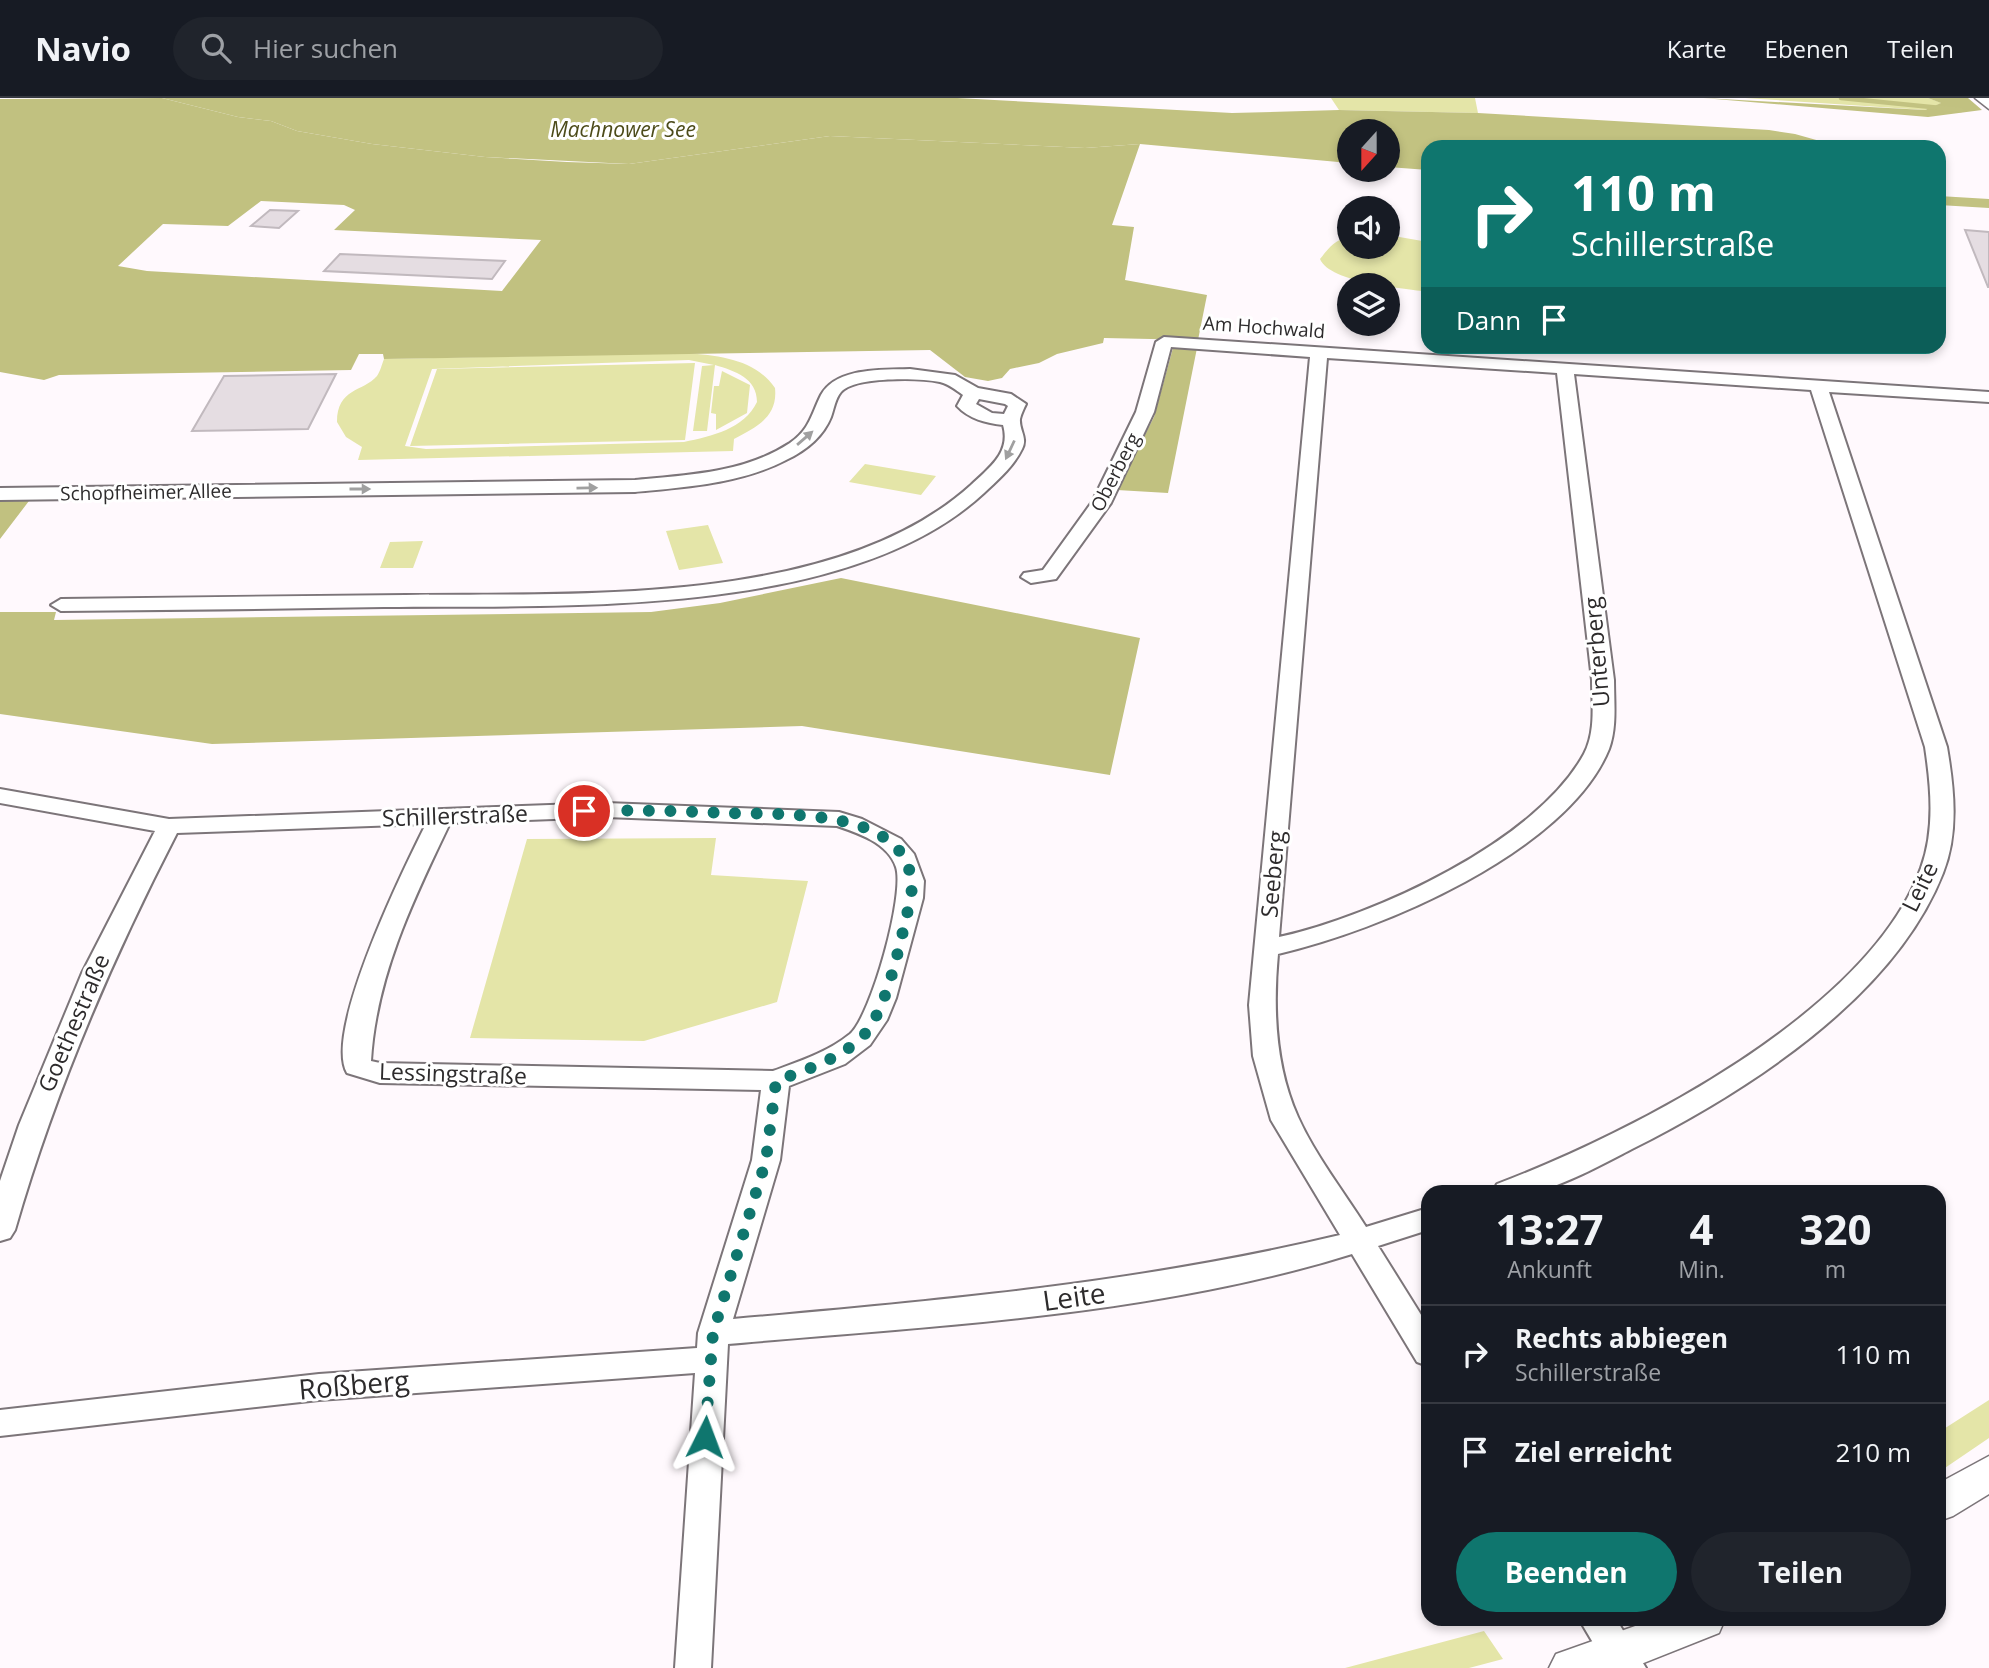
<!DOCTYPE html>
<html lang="de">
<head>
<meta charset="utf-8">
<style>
	body { margin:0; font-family:"Open Sans",sans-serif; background:#20242c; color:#f1f3f6; height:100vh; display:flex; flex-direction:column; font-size:26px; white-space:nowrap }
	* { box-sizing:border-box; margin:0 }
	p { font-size:23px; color:#9ea1a6 }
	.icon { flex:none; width:38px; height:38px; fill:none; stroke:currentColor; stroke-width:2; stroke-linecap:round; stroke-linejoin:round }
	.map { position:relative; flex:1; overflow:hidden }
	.drawer { position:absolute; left:1421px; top:1087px; width:525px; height:441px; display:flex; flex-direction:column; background:#171b24; border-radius:21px; box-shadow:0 4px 10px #0003 }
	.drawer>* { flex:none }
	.hud { position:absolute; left:1421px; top:42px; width:525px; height:214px; border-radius:21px; box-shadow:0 4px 10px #0003; background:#0f766e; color:#fff; overflow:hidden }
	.needle { width:46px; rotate:201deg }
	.fabs { position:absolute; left:1337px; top:21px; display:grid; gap:14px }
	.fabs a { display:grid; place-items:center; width:63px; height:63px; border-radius:50%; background:#171b24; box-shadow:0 4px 10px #0003; font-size:35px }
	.pin { position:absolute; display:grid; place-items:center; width:60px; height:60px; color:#fff; margin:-30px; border:4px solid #fff; border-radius:50%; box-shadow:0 2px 7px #0007 }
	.me { position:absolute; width:77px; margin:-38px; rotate:3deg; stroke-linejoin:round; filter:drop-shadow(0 0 5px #0008) }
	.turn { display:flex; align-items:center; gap:24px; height:147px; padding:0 35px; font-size:32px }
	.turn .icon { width:91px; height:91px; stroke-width:2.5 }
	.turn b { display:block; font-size:49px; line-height:60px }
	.then { display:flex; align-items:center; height:66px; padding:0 35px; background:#0003; gap:14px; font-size:26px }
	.eta { display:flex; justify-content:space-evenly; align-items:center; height:119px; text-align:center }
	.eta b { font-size:42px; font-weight:700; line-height:49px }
	.action { display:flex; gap:14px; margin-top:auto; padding:14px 35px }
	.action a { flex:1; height:80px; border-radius:42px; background:#0f766e; color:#fff; font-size:28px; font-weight:700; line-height:80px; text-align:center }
	.action a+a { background:#20242c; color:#f1f3f6 }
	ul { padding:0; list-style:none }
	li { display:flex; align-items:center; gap:21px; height:98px; padding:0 35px; border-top:2px solid #363941 }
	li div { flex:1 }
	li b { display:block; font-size:26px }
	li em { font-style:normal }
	header { display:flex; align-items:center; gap:42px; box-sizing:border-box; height:98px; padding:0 35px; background:#171b24; border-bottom:2px solid #363941 }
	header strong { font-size:33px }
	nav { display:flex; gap:38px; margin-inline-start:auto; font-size:24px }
	.search { width:490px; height:63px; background:#20242c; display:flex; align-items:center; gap:18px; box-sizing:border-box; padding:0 24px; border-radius:38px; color:#9ea1a6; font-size:26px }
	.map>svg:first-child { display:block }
	.green { fill:#e4e5a8; fill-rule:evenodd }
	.forest { fill:#c1c180; fill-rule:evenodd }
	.water { fill:#c2c281 }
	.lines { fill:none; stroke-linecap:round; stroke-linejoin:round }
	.stream { stroke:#c2c281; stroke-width:4.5 }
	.building { fill:#e5dde2; stroke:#c1b9be; stroke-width:2 }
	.minor-casing { stroke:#7c7579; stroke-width:4 }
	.tertiary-casing { stroke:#7c7579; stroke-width:3 }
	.minor { fill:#fff; fill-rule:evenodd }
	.tertiary { fill:#fff; fill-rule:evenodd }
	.oneway { fill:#a0a0a0 }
	.route { stroke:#0f766e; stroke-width:12; stroke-dasharray:0 21.6 }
	.labels { text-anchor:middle; stroke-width:6; stroke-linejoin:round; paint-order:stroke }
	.far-street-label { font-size:19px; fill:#2d2b2c; stroke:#fff }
	.far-water-label { font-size:21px; font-style:italic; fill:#4c4b1a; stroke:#fff }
	.street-label { font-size:23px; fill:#2d2b2c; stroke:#fff }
	.near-street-label { font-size:28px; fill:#2d2b2c; stroke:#fff }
</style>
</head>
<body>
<header>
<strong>Navio</strong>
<div class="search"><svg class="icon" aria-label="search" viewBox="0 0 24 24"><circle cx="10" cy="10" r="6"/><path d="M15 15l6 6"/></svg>Hier suchen</div>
<nav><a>Karte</a><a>Ebenen</a><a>Teilen</a></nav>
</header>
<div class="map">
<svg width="1989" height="1570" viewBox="0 0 1989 1570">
	<rect width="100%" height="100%" fill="#fff9fd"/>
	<!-- green -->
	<path class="green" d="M1331,0H1475L1478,15L1339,12Z
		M1745,0H1928L1942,5L1925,12Z
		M1388,137L1428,144V194C1404,190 1330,185 1320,161C1329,150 1334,142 1349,139V149H1388Z
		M687,255C720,258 755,261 775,290C778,319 757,329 734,341L733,353L358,362L362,349L346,339L337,324C337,290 363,294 377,278C380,274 382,266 384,261ZM689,262L714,267L702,268L693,333H707L715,267C735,273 757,280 757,304C744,331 712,338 684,344L426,351L405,348L432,271Z
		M695,265L685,342L410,348L437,271Z
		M722,273L750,287L747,315L716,332V316L711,315L714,288H719Z
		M865,366L936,378L921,397L849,384Z
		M708,427L723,465L679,472L666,433Z
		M423,443L413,470H380L390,444Z
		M716,740L711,777L808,783L777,904L644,943L470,940L527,741Z
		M1989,1302V1340L1939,1374V1334Z
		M1484,1533L1503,1561L1469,1570H1345Z"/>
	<!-- forest -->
	<path class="forest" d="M162,0L238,19L271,23L297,33L372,46L485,59L567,64L629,66L830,38L1085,50L1140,46L1112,127L1134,129L1125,182L1207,197L1198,242L1104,240L1103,245L1057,256L1039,265L1010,271L1002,280L988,283L965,279L930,252L384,261L383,256H359L351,272L59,277L44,282L0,274V1ZM261,103L344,107L355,112L334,132L541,142L502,193L147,173L118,168L163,126L228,128Z
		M1703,0L1925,12L1941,5L1928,0H1968L1982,12L1928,19Z
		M1173,250H1197L1168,395L1117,392L1154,319Z
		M0,396L32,399L0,441Z
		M841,480L1140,540L1110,677L802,628L212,646L0,616V514H56L54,522L651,514L720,505Z"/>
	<!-- water -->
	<path class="water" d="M162,0H957L1232,15L1339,12L1478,15L1769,32L1795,36L1834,47L1428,49V72L1388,69V33H1349V65L1140,46L1085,50L830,38L629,66L485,59L372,46L297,33L271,23L238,19Z
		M1939,98L1989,101V110L1939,107Z"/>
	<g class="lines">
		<!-- stream -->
		<path class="stream" d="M1841,0L1961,12"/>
	</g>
	<!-- building -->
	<path class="building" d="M270,112L298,113L279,130L251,128Z
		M1965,132L1989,134V189H1988Z
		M340,156L505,163L492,181L324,173Z
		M336,276L308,331L192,333L224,278Z"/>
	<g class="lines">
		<defs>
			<path id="minor" d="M1164,239L1989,294V304L1829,294L1947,649C1954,690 1959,735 1943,775C1894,900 1747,993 1632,1051C1603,1066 1572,1083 1540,1093C1526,1097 1507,1094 1493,1094L1497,1086C1632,1035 1869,914 1921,770C1935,731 1931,689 1925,649L1811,292L1574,276L1614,582C1614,605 1617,629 1609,651C1567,754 1379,833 1278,856C1273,911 1275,968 1298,1019C1315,1057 1344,1094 1366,1129L1428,1110V1132L1378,1148L1428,1228V1268L1417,1264L1352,1156C1154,1218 933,1228 728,1246L711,1570H675L695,1275L319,1302L0,1338V1312L319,1276L697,1250L698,1235L752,1062L761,992L380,985L347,975C323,934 405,768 426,726L177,735C111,863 55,993 15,1132L10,1140L0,1143V1083L19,1027L82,875L155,733L0,705V691L169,721L606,705L839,714L862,721L901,741L914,756L924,783L923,800L896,900L887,922L870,947L845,966L789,988L780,1062L733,1221C938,1203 1140,1185 1340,1137L1271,1022L1253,958L1249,907L1310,259L1171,249L1154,314L1111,405L1056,481L1031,485L1021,479L1024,475L1043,472L1092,404L1136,314L1156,244ZM1327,260L1557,275L1592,582C1592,606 1596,633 1584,656C1536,744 1374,818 1279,839ZM606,719L837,728C858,735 888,745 896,769C905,796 871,918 850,936C828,954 800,963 773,973L380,965L371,963C376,878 414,800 450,725Z
				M910,271L955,277L978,290L1011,296L1026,306C1024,310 1021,316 1020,321C1019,332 1028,340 1022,351C1014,368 998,382 984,395C847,522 560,507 384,509C276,511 169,512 61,513L51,507L61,501C176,499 291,498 406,497C577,495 836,509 971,387C990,369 1011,354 1003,327C986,325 969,321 957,308L963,297C956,292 949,286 940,284C920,280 855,278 841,294C835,301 834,311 831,319C823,339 805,353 786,362C740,386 686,389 635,394L0,402V390L635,382C688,377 744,375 790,345C810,331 811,317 821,297C836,269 883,272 910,271ZM979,301L1005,306L1008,308L1004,316L992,315L976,306Z
				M1579,1521H1616L1646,1570H1608Z"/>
			<path id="tertiary" d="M1975,0H1989V11Z
				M1989,1358V1396L1953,1418L1939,1423V1385Z
				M1655,1521H1725L1719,1535L1631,1570H1549L1556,1556Z"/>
		</defs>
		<!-- minor casing -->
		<use href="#minor" class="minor-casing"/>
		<!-- tertiary casing -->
		<use href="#tertiary" class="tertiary-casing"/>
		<!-- minor -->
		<use href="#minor" class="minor"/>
		<!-- tertiary -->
		<use href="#tertiary" class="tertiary"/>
	</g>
	<!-- one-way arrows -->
	<defs><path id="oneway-solid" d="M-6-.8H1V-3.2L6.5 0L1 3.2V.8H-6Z" transform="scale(1.75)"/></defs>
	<g class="oneway">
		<use href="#oneway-solid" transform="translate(805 340) rotate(-41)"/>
		<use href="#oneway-solid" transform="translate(1010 352) rotate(115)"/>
		<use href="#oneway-solid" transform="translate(587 390) rotate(-1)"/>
		<use href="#oneway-solid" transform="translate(360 391)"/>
	</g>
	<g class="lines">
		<!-- route -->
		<path class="route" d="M584,713C633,712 681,713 729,715C788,717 922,709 911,800C901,837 888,917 859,942C835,963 805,972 776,983L766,1062L713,1235L705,1339"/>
	</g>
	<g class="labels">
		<!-- far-street labels -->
		<g class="far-street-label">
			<text transform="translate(1264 229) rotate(4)" y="7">Am Hochwald</text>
			<text transform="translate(1115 374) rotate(-63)" y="7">Oberberg</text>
			<text transform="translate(146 394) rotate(-1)" y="7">Schopfheimer Allee</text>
		</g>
		<!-- far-water labels -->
		<g class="far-water-label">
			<text x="623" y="39">Machnower See</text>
		</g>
		<!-- street labels -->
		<g class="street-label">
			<text transform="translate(1597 554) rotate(-95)" y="8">Unterberg</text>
			<text transform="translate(455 718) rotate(-2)" y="8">Schillerstraße</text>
			<text transform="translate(1273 776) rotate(-85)" y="8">Seeberg</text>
			<text transform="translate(1920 789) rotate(-64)" y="8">Leite</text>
			<text transform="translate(74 925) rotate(-67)" y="8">Goethestraße</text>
			<text transform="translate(453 976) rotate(2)" y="8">Lessingstraße</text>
		</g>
		<!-- near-street labels -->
		<g class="near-street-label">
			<text transform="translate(1074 1199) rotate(-8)" y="10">Leite</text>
			<text transform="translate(354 1287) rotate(-5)" y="10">Roßberg</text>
		</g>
	</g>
</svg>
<div class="fabs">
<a><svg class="needle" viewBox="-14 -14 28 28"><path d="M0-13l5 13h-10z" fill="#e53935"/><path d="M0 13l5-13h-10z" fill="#9ea1a6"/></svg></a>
<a><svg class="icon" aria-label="sound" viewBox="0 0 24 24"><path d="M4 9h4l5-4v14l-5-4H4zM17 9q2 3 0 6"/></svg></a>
<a><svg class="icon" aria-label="layers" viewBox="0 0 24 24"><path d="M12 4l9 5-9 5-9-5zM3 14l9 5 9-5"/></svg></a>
</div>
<div class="pin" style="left:584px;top:713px;background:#d93025"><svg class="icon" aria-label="arrive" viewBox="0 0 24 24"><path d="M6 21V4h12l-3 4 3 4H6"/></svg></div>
<svg class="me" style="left:705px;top:1339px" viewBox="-20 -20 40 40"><path d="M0-17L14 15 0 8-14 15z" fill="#0f766e" stroke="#fff" stroke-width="4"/></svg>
<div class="hud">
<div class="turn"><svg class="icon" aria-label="right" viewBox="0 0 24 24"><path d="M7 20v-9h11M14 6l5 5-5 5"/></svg><div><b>110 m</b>Schillerstraße</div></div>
<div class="then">Dann<svg class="icon" aria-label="arrive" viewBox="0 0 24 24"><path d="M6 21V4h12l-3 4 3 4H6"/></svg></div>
</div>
<section class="drawer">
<div class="eta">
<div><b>13:27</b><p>Ankunft</p></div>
<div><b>4</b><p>Min.</p></div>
<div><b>320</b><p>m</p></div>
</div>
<ul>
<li><svg class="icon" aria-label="right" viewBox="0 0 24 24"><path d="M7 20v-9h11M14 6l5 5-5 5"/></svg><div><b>Rechts abbiegen</b><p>Schillerstraße</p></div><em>110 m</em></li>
<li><svg class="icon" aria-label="arrive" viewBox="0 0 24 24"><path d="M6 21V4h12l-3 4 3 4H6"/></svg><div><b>Ziel erreicht</b></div><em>210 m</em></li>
</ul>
<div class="action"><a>Beenden</a><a>Teilen</a></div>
</section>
</div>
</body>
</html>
